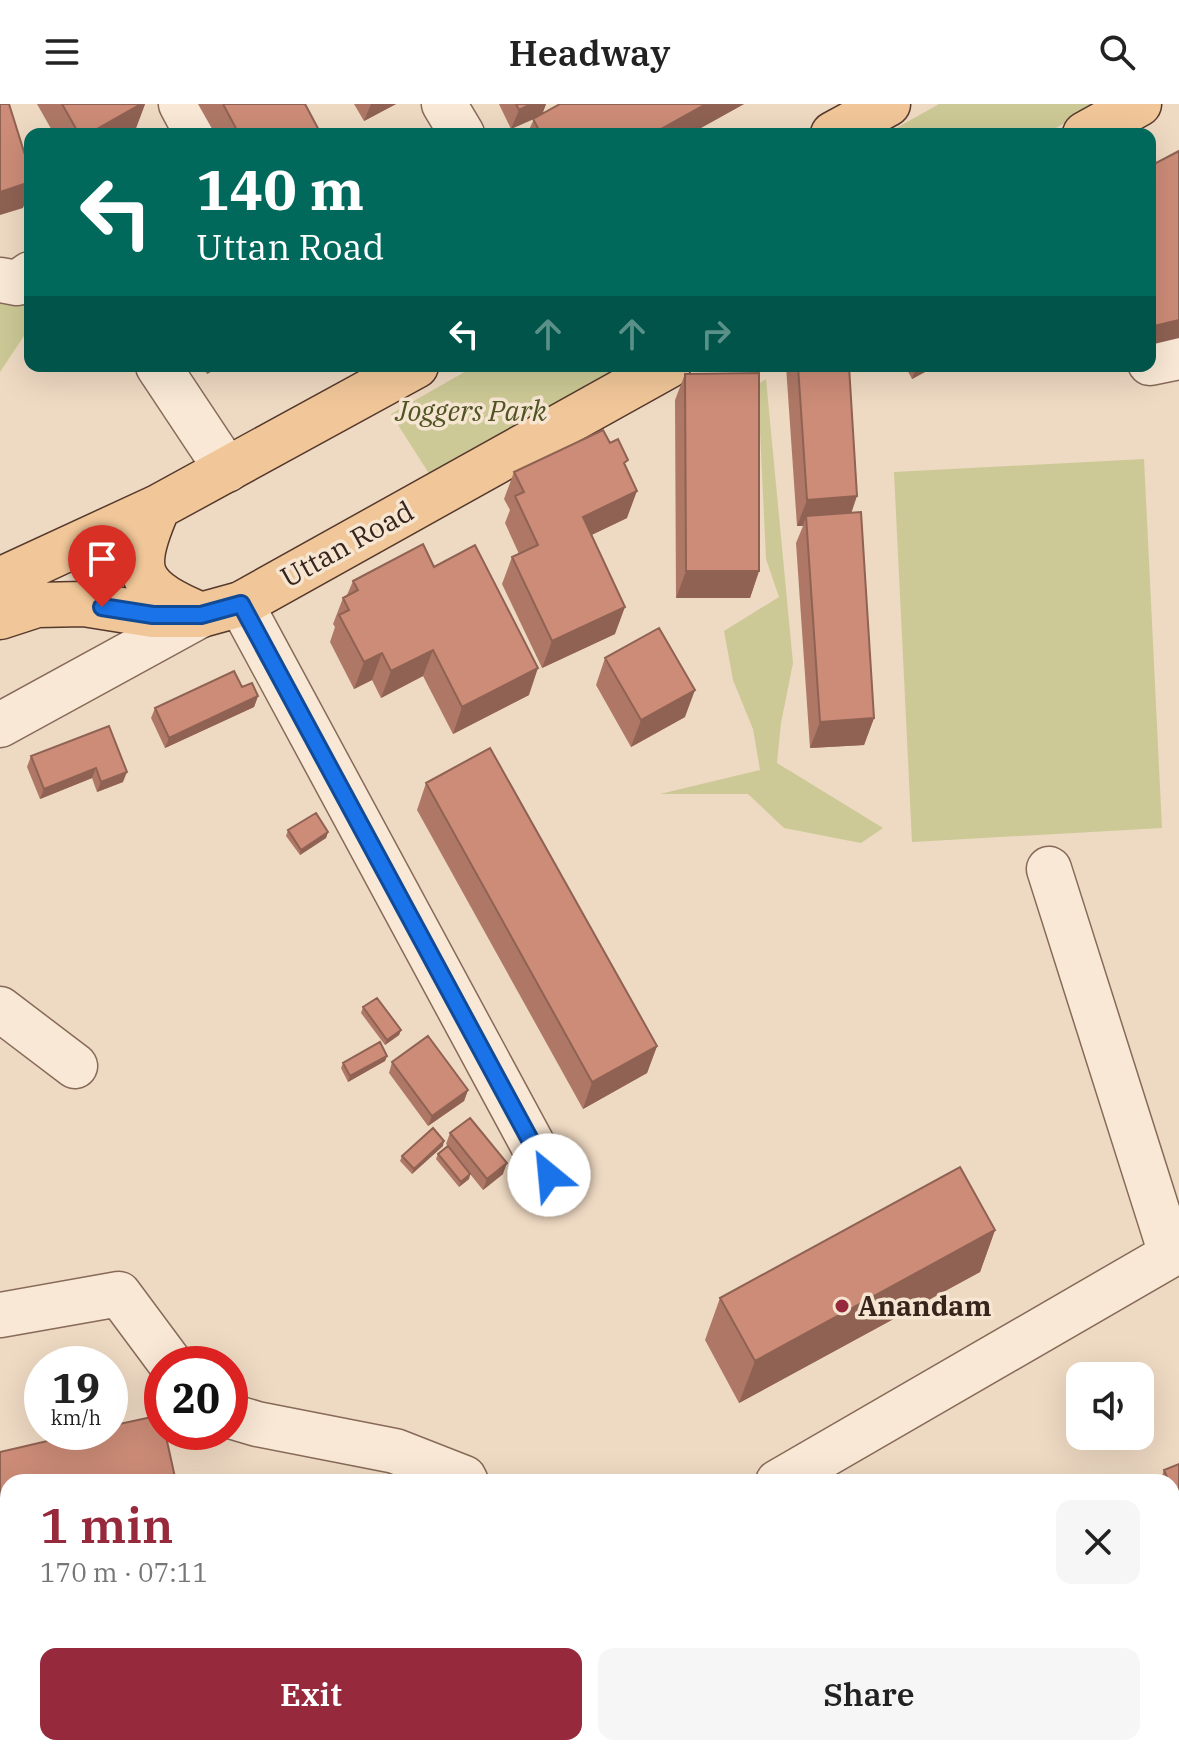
<!DOCTYPE html>
<html lang="en">
<head>
<meta charset="utf-8">
<style>
	body { margin:0; font-family:"IBM Plex Serif",serif; background:#f6f6f6; color:#222; height:100vh; display:flex; flex-direction:column; font-size:30px; white-space:nowrap }
	* { box-sizing:border-box; margin:0 }
	p { font-size:26px; color:#767676 }
	.icon { flex:none; width:44px; height:44px; fill:none; stroke:currentColor; stroke-width:2; stroke-linecap:round; stroke-linejoin:round }
	.map { position:relative; flex:1; overflow:hidden }
	.sheet { position:absolute; left:0px; top:1370px; width:1180px; height:282px; display:flex; flex-direction:column; background:#fff; border-radius:24px 24px 0 0; box-shadow:0 8px 32px #0002 }
	.sheet>* { flex:none }
	.hud { position:absolute; left:24px; top:24px; width:1132px; height:244px; border-radius:16px; box-shadow:0 8px 32px #0002; background:#00695c; color:#fff; overflow:hidden }
	.fabs { position:absolute; left:1066px; top:1258px; display:grid; gap:16px }
	.fabs a { display:grid; place-items:center; width:88px; height:88px; border-radius:16px; background:#fff; box-shadow:0 8px 32px #0002; font-size:40px }
	.speed { position:absolute; left:24px; top:1242px; display:flex; gap:16px; font-size:40px; font-weight:700; text-align:center }
	.speed>* { display:grid; place-content:center; width:104px; height:104px; border-radius:50%; background:#fff; box-shadow:0 8px 32px #0002; line-height:1 }
	.speed small { font-size:20px; font-weight:400 }
	.speed .limit { border:12px solid #d22; background:#fff; color:#111 }
	.pin { position:absolute; display:grid; place-items:center; width:68px; height:68px; color:#fff; margin:-82px -34px; border-radius:50% 50% 50% 0; rotate:-45deg; box-shadow:0 0 8px #0007 }
	.pin .icon { rotate:45deg }
	.me { position:absolute; width:88px; margin:-44px; rotate:332deg; stroke-linejoin:round; filter:drop-shadow(0 0 6px #0008) }
	.turn { display:flex; align-items:center; gap:28px; height:168px; padding:0 40px; font-size:36px }
	.turn .icon { width:104px; height:104px; stroke-width:2.5 }
	.turn b { display:block; font-size:56px; line-height:68px }
	.lanes { display:flex; align-items:center; height:76px; padding:0 40px; background:#0003; justify-content:center; gap:40px; direction:ltr }
	.lanes .off { opacity:.35 }
	.round { display:grid; place-items:center; flex:none; width:84px; height:84px; border-radius:16px; background:#f6f6f6 }
	.summary { display:flex; align-items:center; justify-content:space-between; height:136px; padding:0 40px }
	h1 { font-size:48px; font-weight:600; line-height:60px; color:#96293c }
	.action { display:flex; gap:16px; margin-top:auto; padding:16px 40px }
	.action a { flex:1; height:92px; border-radius:16px; background:#96293c; color:#fff; font-size:32px; font-weight:600; line-height:92px; text-align:center }
	.action a+a { background:#f6f6f6; color:#222 }
	header { display:flex; justify-content:space-between; align-items:center; height:104px; padding:0 40px; background:#fff; font-size:36px; font-weight:600 }
	.map>svg:first-child { display:block }
	.farmland { fill:#e3d2af }
	.green { fill:#ccc996 }
	.lines { fill:none; stroke-linecap:round; stroke-linejoin:round }
	.minor-casing { stroke:#876a59; stroke-width:47 }
	.major-casing { stroke:#55392d; stroke-width:47 }
	.minor { stroke:#f9e8d5; stroke-width:44 }
	.major { stroke:#f1c799; stroke-width:44 }
	.wall { fill:#af7866 }
	.shaded-wall { fill:#8f6253 }
	.building { fill:#cc8c77; stroke:#8f6253; stroke-width:2 }
	.route-casing { stroke:#114b97; stroke-width:20 }
	.route { stroke:#1a73e8; stroke-width:14 }
	.poi-dot { fill:#96293c; stroke:#f5e5d1; stroke-width:3 }
	.labels { text-anchor:middle; stroke-width:7; stroke-linejoin:round; paint-order:stroke }
	.park-label { font-size:28px; font-style:italic; fill:#505424; stroke:#f5e5d1 }
	.street-label { font-size:28px; fill:#37251d; stroke:#f5e5d1 }
	.poi-label { font-size:28px; font-weight:bold; fill:#37251d; stroke:#f5e5d1; text-anchor:start }
</style>
</head>
<body>
<header><svg class="icon" aria-label="menu" viewBox="0 0 24 24"><path d="M4 6h16M4 12h16M4 18h16"/></svg>Headway<svg class="icon" aria-label="search" viewBox="0 0 24 24"><circle cx="10" cy="10" r="6"/><path d="M15 15l6 6"/></svg></header>
<div class="map">
<svg width="1179" height="1651" viewBox="0 0 1179 1651">
	<rect width="100%" height="100%" fill="#eed9c2"/>
	<!-- farmland -->
	<path class="farmland" d="M8,1601V1644H414L416,1651H0V1603Z"/>
	<!-- green -->
	<path class="green" d="M939,0H1099L1045,30H886Z
		M30,194V223L0,268V196Z
		M475,262H627L430,371L391,310Z
		M766,275L793,559L781,619L777,659L883,724L861,739L784,724L748,690H660L760,666L753,625L733,576L724,527L779,493L766,455L760,326L754,283Z
		M1144,355L1162,724L912,738L894,368Z"/>
	<g class="lines">
		<defs>
			<path id="minor" d="M181,0L197,30
				M444,0L462,30
				M0,176L17,179L30,170
				M1150,259L1179,253
				M158,262L227,366
				M241,500L549,1071
				M0,621L201,511
				M1049,765L1171,1150
				M0,905L75,962
				M0,1211L119,1190L171,1260
				M230,1312L257,1320L395,1347L464,1374L466,1378
				M778,1378L1179,1146
				M533,1644L535,1651
				M682,1644L683,1651"/>
			<path id="major" d="M833,30L888,0
				M1085,30L1139,0
				M158,403C131,465 134,483 199,510
				M0,476L158,403L416,262
				M0,513L37,501L84,500L153,511H201L241,500L668,262"/>
		</defs>
		<!-- minor casing -->
		<use href="#minor" class="minor-casing"/>
		<!-- major casing -->
		<use href="#major" class="major-casing"/>
		<!-- minor -->
		<use href="#minor" class="minor"/>
		<!-- major -->
		<use href="#major" class="major"/>
	</g>
	<!-- wall -->
	<path class="wall" d="M37,0H145L136,24L126,30H54Z
		M198,0H305L321,30H215Z
		M354,0H396L364,17Z
		M499,0H546L542,10L744,0L690,30H527L534,15L511,25Z
		M202,262H221L207,270Z
		M786,262H849L851,409L874,614L864,641L810,644L796,439L803,422H797Z
		M905,262H936L912,275Z
		M685,270L759,467L750,494H676L675,296Z
		M610,339L626,364L627,414L591,431L615,530L542,564L502,480L512,453L519,450L505,419L510,406L504,395L514,368Z
		M434,463L529,591L453,630L423,572L381,594L372,576L354,585L330,538L335,523L333,520L343,494L347,491L353,477Z
		M605,554L685,613L631,643L596,581Z
		M258,592L254,603L165,644L151,614L155,604Z
		M109,622L123,678L97,688L92,674L40,695L27,663L31,652Z
		M426,679L657,942L647,969L583,1005L417,706Z
		M288,726L328,728L326,734L300,751L286,732Z
		M363,903L401,926L399,931L385,941L361,909Z
		M387,952L385,957L348,978L341,964L343,959Z
		M392,958L468,986L464,997L428,1022L389,969Z
		M450,1029L503,1070L483,1086L470,1070L469,1075L459,1083L436,1055L438,1050L448,1042L446,1040Z
		M443,1042L412,1070L400,1057L402,1052Z
		M995,1126L980,1168L739,1299L705,1236L720,1194Z
		M1179,1360V1392L1172,1395V1378H1165L1162,1372L1164,1366Z"/>
	<!-- shaded-wall -->
	<path class="shaded-wall" d="M141,0H145L136,24L126,30H88Z
		M371,0H396L364,17Z
		M531,0H546L542,11L511,25L519,6Z
		M706,0H744L690,30H652Z
		M30,78V86L23,104L0,111V88Z
		M1179,216V234L1150,241V223Z
		M210,262H221L207,270Z
		M917,262H936L912,275Z
		M637,387L627,414L573,440L583,413Z
		M857,392L848,419L806,412L803,422H797L807,396Z
		M686,467H759L750,494H676Z
		M625,503L615,530L542,564L552,537Z
		M433,546L423,572L381,594L391,567Z
		M382,549L372,576L354,585L364,558Z
		M538,564L529,591L453,630L462,603Z
		M695,586L685,613L631,643L641,616Z
		M258,592L254,603L165,644L169,634Z
		M874,614L864,641L810,644L820,618Z
		M96,664L92,674L40,695L44,685Z
		M127,668L123,678L97,688L101,678Z
		M328,728L326,734L300,751L301,746Z
		M401,926L399,931L385,941L387,936Z
		M657,942L647,969L583,1005L592,978Z
		M387,952L385,957L348,978L350,972Z
		M468,986L464,997L428,1022L432,1012Z
		M444,1037L443,1042L412,1070L414,1065Z
		M507,1059L503,1070L483,1086L487,1075Z
		M470,1070L469,1075L459,1083L461,1078Z
		M995,1126L980,1168L739,1299L755,1257Z
		M1179,1387V1392L1172,1395L1173,1390Z
		M8,1551V1569L0,1571V1553Z"/>
	<!-- building -->
	<path class="building" d="M0,0H9L30,67V78L0,88Z
		M62,0H141L88,30H79Z
		M223,0H305L321,30H239Z
		M516,0H531L519,6Z
		M560,0H706L652,30H541L533,15Z
		M1179,47V216L1150,223V62Z
		M798,262H849L857,392L807,396Z
		M759,269V467H686L685,270Z
		M603,326L610,339L618,335L628,356L624,359L637,387L583,413L625,503L552,537L512,453L538,441L515,392L524,388L514,368Z
		M861,408L874,614L820,618L806,412Z
		M423,440L434,463L475,441L538,564L462,603L433,546L391,567L382,549L364,558L339,511L349,506L343,494L358,486L353,477Z
		M659,524L695,586L641,616L605,554Z
		M234,567L242,583L252,579L258,592L169,634L155,604Z
		M109,622L127,668L101,678L96,664L44,685L31,652Z
		M490,644L657,942L592,978L426,679Z
		M316,709L328,728L301,746L288,726Z
		M377,894L401,926L387,936L363,903Z
		M428,932L468,986L432,1012L392,958Z
		M380,938L387,952L350,972L343,959Z
		M470,1014L507,1059L487,1075L450,1029Z
		M433,1024L444,1037L414,1065L402,1052Z
		M448,1042L470,1070L461,1078L438,1050Z
		M960,1063L995,1126L755,1257L720,1194Z
		M161,1311L162,1328H165L176,1378H8V1551L0,1553V1348L86,1328H110V1322Z
		M1179,1360V1387L1173,1390L1172,1378H1169L1164,1366Z"/>
	<g class="lines">
		<defs>
			<path id="route" d="M102,503L153,511H201L241,500L549,1071"/>
		</defs>
		<!-- route casing -->
		<use href="#route" class="route-casing"/>
		<!-- route -->
		<use href="#route" class="route"/>
	</g>
	<!-- markers -->
	<circle class="poi-dot" cx="842" cy="1202" r="8"/>
	<g class="labels">
		<!-- park labels -->
		<g class="park-label">
			<text x="471" y="317">Joggers Park</text>
		</g>
		<!-- street labels -->
		<g class="street-label">
			<text transform="translate(347 440) rotate(-29)" y="10">Uttan Road</text>
		</g>
		<!-- poi labels -->
		<g class="poi-label">
			<text x="858" y="1212">Anandam</text>
		</g>
	</g>
</svg>
<div class="fabs">
<a><svg class="icon" aria-label="sound" viewBox="0 0 24 24"><path d="M4 9h4l5-4v14l-5-4H4zM17 9q2 3 0 6"/></svg></a>
</div>
<div class="speed"><div>19<small>km/h</small></div><div class="limit">20</div></div>
<div class="pin" style="left:102px;top:503px;background:#d93025"><svg class="icon" aria-label="arrive" viewBox="0 0 24 24"><path d="M6 21V4h12l-3 4 3 4H6"/></svg></div>
<svg class="me" style="left:549px;top:1071px" viewBox="-20 -20 40 40"><circle r="19" fill="#fff"/><path d="M0-13L10 11 0 6-10 11z" fill="#1a73e8"/></svg>
<div class="hud">
<div class="turn"><svg class="icon" aria-label="left" viewBox="0 0 24 24"><path d="M17 20v-9H6M10 6l-5 5 5 5"/></svg><div><b>140 m</b>Uttan Road</div></div>
<div class="lanes"><svg class="icon" aria-label="left" viewBox="0 0 24 24"><path d="M17 20v-9H6M10 6l-5 5 5 5"/></svg><svg class="icon off" aria-label="ahead" viewBox="0 0 24 24"><path d="M12 20V5M6 11l6-6 6 6"/></svg><svg class="icon off" aria-label="ahead" viewBox="0 0 24 24"><path d="M12 20V5M6 11l6-6 6 6"/></svg><svg class="icon off" aria-label="right" viewBox="0 0 24 24"><path d="M7 20v-9h11M14 6l5 5-5 5"/></svg></div>
</div>
<section class="sheet">
<div class="summary"><div><h1>1 min</h1><p>170 m · 07:11</p></div><a class="round"><svg class="icon" aria-label="close" viewBox="0 0 24 24"><path d="M6 6l12 12M18 6L6 18"/></svg></a></div>
<div class="action"><a>Exit</a><a>Share</a></div>
</section>
</div>
</body>
</html>
